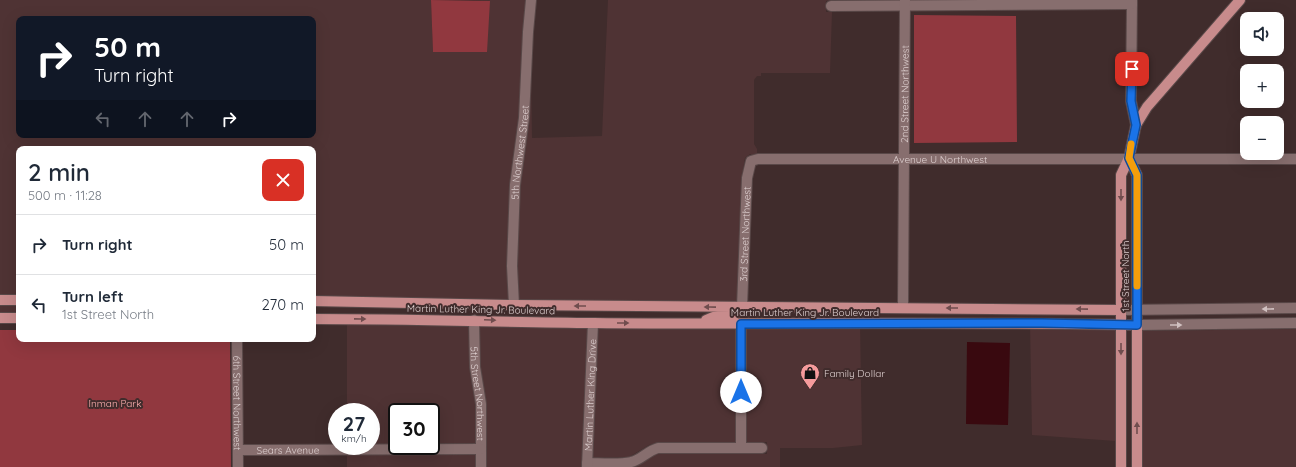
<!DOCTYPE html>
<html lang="en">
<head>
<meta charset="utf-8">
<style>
	body { margin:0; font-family:Quicksand,sans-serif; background:#f2f2f3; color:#1f2937; height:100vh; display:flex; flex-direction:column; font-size:15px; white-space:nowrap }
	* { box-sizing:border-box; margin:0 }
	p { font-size:13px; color:#747a83 }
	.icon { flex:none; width:22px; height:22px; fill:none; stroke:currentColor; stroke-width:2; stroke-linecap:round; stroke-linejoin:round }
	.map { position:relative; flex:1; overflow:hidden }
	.side { position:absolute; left:16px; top:146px; width:300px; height:196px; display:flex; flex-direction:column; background:#fff; border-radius:8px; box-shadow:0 4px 16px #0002 }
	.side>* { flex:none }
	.top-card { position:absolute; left:16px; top:16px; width:300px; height:122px; border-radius:8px; box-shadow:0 4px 16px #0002; background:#111827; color:#fff; overflow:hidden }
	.controls { position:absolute; left:1240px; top:12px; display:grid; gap:8px }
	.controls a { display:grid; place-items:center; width:44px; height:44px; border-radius:8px; background:#fff; box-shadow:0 4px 16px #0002; font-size:20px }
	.speed { position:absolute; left:328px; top:403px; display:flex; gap:8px; font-size:20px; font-weight:700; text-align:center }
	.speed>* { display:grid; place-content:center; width:52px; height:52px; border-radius:50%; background:#fff; box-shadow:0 4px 16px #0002; line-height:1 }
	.speed small { font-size:10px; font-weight:400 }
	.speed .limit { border:2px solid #111; border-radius:6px; background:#fff; color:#111 }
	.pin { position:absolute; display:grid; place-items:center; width:34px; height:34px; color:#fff; margin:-17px; border-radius:8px; box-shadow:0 2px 6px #0006 }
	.me { position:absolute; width:44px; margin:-22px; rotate:0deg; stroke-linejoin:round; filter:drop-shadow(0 0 3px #0008) }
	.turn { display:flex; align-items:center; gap:14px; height:84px; padding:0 12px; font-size:18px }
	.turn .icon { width:52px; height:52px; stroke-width:2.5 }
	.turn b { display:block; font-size:28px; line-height:34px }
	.lanes { display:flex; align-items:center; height:38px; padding:0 12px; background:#0003; justify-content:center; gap:20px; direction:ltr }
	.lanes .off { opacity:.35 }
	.round { display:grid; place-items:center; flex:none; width:42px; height:42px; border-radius:8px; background:#f2f2f3 }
	.overview { display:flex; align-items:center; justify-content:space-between; height:68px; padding:0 12px }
	h1 { font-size:24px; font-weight:600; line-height:30px }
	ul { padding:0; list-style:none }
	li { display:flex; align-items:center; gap:12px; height:60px; padding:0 12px; border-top:1px solid #e0e1e3 }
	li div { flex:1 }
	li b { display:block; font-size:15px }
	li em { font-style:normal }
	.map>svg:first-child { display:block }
	.built { fill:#4f3334; fill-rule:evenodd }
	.green { fill:#91383f }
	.water { fill:#39090f }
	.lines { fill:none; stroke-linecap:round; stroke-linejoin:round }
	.minor-casing { stroke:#594848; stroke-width:12 }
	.major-casing { stroke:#594848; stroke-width:12 }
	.minor { stroke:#876e6e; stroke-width:10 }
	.major { stroke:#c88b8c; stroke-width:10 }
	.oneway { fill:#704d4e }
	.oneway2 { fill:#d0c0c0 }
	.route-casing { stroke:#114b97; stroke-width:10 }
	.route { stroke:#1a73e8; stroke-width:7 }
	.slow { stroke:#f59e0b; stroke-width:7 }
	.labels { text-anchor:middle; stroke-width:4; stroke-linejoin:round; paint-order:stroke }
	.street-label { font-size:10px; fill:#ddcfcf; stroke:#402c2c }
	.poi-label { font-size:10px; fill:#ddcfcf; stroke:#402c2c; text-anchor:start }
	.park-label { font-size:10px; fill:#ffb0b0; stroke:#402c2c }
</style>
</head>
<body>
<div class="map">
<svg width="1296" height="467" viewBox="0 0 1296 467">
	<rect width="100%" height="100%" fill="#402c2c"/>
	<!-- built -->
	<path class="built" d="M0,0H431L433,52L490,1L473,0H526L523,31L519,117L510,185L507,266L510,308L313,300V149H19V295H0ZM19,19H313V135H19Z
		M608,0H833L826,1V12H832L830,73H761V76H757L754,80V144L757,149V153L752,155L750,154L745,158L742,177L737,310L520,308L517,266L520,186L529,119L531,74L532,138L602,136Z
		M0,306H19V312H0Z
		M347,315L468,318L470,368L475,398L476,443L431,444V412H397V444H371V412H347Z
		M478,318L588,321L582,467H486V404L480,367Z
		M599,321H736V442H658L649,445L629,457L592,458Z
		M747,321L860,322L862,445L833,448H780V467H634L652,455L658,454H767V442H746Z
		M1030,323H1116V441L1032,435Z
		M1296,329V467H1143L1142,331Z
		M347,455H476V467H347Z"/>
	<!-- green -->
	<path class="green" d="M431,0L490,1L487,52H433Z
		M914,15L1016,16L1017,142L914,143Z
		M0,330H19V339H230L231,467H0Z"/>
	<!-- water -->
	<path class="water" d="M967,342L1010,343L1008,425L966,424Z"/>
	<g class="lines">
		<defs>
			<g id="minor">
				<path d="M1132,0L1131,101L1136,125"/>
				<path d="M831,6L1132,4"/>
				<path id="s1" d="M514,305L512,266L515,185L524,118L528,32L531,0"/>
				<path id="s2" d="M742,307L747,178L751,161L758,159H1296"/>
				<path id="s3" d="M903,308L905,0"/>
				<path d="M1121,310L1296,308"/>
				<path id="s4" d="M474,320L475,367L481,404V467"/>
				<path d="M741,324V448"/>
				<path d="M1137,325L1296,323"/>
				<path id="s5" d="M237,339L238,467"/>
				<path id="s6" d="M238,450L481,449"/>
				<path d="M587,463C599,463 619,465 631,462C641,460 647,451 658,448H762"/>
				<path id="s7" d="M587,467L593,323"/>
			</g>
			<path id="major" d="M1129,158L1137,175V467
				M0,300H19
				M313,301L514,305L1121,310
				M0,318H19
				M313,319C407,319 501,322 594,323C775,325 956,321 1137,325
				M706,320L713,317L733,316L742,307
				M1121,467V175L1129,158L1136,125L1147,107L1240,0"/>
		</defs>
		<!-- minor casing -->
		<use href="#minor" class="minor-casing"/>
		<!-- major casing -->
		<use href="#major" class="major-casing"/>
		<!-- minor -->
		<use href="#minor" class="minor"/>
		<!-- major -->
		<use href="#major" class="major"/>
	</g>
	<!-- one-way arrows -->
	<defs><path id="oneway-solid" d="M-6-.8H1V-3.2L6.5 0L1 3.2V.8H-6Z"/></defs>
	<g class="oneway">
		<use href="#oneway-solid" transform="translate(1121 195) rotate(90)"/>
		<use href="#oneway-solid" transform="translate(580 306) rotate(-180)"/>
		<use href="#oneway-solid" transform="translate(710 307) rotate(-179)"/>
		<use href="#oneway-solid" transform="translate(952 308) rotate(-180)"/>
		<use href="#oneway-solid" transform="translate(1082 309) rotate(-179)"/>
		<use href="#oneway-solid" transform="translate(360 319) rotate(1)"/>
		<use href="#oneway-solid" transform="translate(490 320) rotate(2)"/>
		<use href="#oneway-solid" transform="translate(623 323)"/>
		<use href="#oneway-solid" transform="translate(1121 349) rotate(90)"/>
		<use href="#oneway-solid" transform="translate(1137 428) rotate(-90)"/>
	</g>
	<g class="oneway2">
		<use href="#oneway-solid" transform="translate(1268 309) rotate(179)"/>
		<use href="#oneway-solid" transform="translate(1176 325)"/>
	</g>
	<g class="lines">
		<defs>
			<path id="route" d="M741,392V324L1042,323L1137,325V175L1129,158L1136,125L1131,101L1132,69"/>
		</defs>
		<!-- route casing -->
		<use href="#route" class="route-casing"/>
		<!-- route -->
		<use href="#route" class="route"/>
		<!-- slow -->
		<path class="slow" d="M1131,144L1129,158L1137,175V286"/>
	</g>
	<!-- icons -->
	<defs>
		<symbol id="shop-pin" viewBox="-11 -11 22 30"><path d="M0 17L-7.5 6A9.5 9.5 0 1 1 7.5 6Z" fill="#f59b9c" stroke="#402c2c"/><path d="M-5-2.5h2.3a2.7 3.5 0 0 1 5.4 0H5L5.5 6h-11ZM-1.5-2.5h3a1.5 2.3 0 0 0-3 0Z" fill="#111"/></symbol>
	</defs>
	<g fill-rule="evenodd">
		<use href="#shop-pin" x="799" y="362" width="22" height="30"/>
	</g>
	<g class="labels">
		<!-- street labels -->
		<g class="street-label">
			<text dy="4" stroke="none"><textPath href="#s3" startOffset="214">2nd Street Northwest</textPath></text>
			<text dy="4" stroke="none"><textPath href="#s1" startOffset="153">5th Northwest Street</textPath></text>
			<text dy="4" stroke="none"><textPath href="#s2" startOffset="336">Avenue U Northwest</textPath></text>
			<text dy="4" stroke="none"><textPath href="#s2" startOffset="73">3rd Street Northwest</textPath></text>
			<text transform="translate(1125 276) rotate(-90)" y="4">1st Street North</text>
			<text transform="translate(481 309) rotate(1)" y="4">Martin Luther King Jr. Boulevard</text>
			<text x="805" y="316">Martin Luther King Jr. Boulevard</text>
			<text dy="4" stroke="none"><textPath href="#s4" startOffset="74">5th Street Northwest</textPath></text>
			<text dy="4" stroke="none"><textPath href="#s7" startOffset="72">Martin Luther King Drive</textPath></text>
			<text dy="4" stroke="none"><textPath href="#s5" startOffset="64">6th Street Northwest</textPath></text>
			<text dy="4" stroke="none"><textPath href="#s6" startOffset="50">Sears Avenue</textPath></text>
		</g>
		<!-- poi labels -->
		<g class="poi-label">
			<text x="824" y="377">Family Dollar</text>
		</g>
		<!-- park labels -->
		<g class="park-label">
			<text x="115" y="407">Inman Park</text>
		</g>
	</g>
</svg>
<div class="controls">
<a><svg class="icon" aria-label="sound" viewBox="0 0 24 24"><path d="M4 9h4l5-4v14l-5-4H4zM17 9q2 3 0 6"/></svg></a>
<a>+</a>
<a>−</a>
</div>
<div class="speed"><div>27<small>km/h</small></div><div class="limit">30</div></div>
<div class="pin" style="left:1132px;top:69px;background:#d93025"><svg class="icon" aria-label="arrive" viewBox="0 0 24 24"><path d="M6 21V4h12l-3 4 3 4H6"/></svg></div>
<svg class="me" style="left:741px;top:392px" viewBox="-20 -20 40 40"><circle r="19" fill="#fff"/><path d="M0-13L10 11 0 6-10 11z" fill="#1a73e8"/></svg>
<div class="top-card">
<div class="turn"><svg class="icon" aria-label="right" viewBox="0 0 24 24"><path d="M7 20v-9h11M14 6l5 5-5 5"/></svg><div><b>50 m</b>Turn right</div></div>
<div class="lanes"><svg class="icon off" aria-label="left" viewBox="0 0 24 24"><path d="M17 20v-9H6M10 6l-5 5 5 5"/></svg><svg class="icon off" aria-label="ahead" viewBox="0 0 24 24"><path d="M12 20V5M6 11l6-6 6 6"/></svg><svg class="icon off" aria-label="ahead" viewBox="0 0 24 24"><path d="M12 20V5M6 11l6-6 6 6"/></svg><svg class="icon" aria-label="right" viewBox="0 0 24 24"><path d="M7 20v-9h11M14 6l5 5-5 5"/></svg></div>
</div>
<section class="side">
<div class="overview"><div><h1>2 min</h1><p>500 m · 11:28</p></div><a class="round" style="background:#d93025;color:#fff"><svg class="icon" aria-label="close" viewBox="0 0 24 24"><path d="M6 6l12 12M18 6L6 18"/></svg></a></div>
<ul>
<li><svg class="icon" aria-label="right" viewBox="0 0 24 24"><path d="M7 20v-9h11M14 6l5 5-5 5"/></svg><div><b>Turn right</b></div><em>50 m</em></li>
<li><svg class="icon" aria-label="left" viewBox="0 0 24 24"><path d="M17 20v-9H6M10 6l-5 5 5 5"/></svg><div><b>Turn left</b><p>1st Street North</p></div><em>270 m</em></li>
</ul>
</section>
</div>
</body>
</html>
